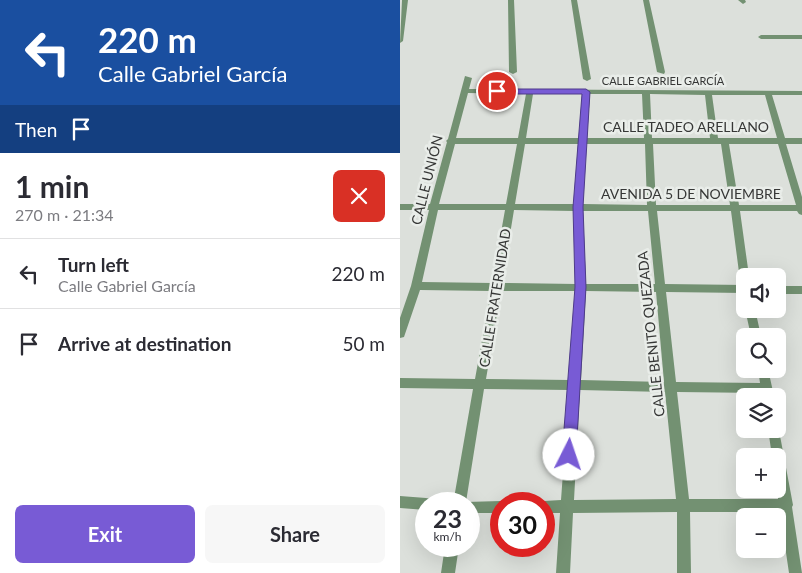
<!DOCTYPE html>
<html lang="en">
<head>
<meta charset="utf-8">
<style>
	body { margin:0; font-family:Lato,sans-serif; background:#f7f7f7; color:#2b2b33; height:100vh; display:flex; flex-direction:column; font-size:19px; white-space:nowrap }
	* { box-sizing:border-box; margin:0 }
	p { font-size:16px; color:#7c7c81 }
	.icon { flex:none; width:28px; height:28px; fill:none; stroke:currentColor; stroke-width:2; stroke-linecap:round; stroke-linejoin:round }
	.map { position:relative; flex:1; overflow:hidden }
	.panel { display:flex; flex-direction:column; background:#fff; width:400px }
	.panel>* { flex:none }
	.guide { background:#1a4fa0; color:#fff; overflow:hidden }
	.tools { position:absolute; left:336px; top:268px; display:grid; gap:10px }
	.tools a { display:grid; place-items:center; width:50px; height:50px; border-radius:8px; background:#fff; box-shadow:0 5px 20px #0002; font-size:25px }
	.speed { position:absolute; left:15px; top:492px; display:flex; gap:10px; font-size:25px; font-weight:700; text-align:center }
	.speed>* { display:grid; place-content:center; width:65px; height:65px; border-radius:50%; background:#fff; box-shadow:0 5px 20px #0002; line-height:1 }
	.speed small { font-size:12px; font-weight:400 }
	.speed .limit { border:8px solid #d22; background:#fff; color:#111 }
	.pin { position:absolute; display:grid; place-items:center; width:42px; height:42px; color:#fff; margin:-21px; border:2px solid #fff; border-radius:50%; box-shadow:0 1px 5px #0007 }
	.me { position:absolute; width:55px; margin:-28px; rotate:4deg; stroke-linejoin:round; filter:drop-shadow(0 0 4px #0008) }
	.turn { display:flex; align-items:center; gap:18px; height:105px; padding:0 15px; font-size:22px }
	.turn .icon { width:65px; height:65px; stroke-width:2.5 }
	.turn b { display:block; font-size:35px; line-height:42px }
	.then { display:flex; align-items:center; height:48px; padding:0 15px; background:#0003; gap:10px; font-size:19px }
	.round { display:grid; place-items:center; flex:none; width:52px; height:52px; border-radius:8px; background:#f7f7f7 }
	.overview { display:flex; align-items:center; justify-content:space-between; height:85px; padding:0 15px }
	h1 { font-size:30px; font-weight:700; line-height:38px }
	.cta { display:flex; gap:10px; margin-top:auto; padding:10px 15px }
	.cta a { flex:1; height:58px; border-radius:8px; background:#785bd5; color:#fff; font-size:20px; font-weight:700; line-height:58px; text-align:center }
	.cta a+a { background:#f7f7f7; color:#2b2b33 }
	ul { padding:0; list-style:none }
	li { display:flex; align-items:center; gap:15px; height:70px; padding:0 15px; border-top:1px solid #e1e1e2 }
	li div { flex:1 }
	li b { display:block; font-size:19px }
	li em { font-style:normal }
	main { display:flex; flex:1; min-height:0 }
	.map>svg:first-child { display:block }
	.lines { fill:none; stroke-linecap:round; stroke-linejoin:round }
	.service { fill:#739172; fill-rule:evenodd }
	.minor { fill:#739172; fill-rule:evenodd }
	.route { fill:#785bd5; stroke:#4e3b8a }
	.labels { text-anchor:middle; stroke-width:5; stroke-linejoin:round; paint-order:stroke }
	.far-street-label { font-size:11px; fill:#363736; stroke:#e9ede9 }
	.street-label { font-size:14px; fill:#363736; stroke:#e9ede9 }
</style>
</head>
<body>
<main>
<section class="panel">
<div class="guide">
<div class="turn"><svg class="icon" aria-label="left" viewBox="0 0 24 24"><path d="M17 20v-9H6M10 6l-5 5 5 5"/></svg><div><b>220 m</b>Calle Gabriel García</div></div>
<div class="then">Then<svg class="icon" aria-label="arrive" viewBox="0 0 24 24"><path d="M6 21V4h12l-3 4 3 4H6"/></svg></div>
</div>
<div class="overview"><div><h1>1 min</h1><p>270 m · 21:34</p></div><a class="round" style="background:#d93025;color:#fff"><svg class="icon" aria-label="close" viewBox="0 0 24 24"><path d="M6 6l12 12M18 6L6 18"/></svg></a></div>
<ul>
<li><svg class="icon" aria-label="left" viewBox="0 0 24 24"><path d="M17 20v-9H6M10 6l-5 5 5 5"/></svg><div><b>Turn left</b><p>Calle Gabriel García</p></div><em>220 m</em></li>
<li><svg class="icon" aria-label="arrive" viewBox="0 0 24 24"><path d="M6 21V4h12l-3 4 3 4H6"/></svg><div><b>Arrive at destination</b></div><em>50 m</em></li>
</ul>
<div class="cta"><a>Exit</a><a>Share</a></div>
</section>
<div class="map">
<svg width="402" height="573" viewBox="0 0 402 573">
	<rect width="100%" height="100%" fill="#dce0db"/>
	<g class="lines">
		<!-- service -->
		<path class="service" d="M402,35V39H361L358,37L361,35Z"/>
		<!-- minor -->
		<path class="minor" d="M2,0H8L3,41L0,43Z
			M108,0H114L117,72L113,74L109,72Z
			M171,0H177L191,79L187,81L183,79Z
			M243,0H249L265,72L264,74L257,72Z
			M338,0H345L346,2L343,4Z
			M65,76L72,78L69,89L402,91V95H372L385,138H402V144H386L402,197V215L399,214L397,211H340L349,276H345V284L341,283L340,280L331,211H257L265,284L345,285V293L266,292L276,382L360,383L358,369H368L374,396H362V393L277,392L289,499H378L377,489L378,456H372L368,429H378V425L393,505L392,507L402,573H389L380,512H290L291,573H277V512L173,513L170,573H156L160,513H144V504H139L144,501L161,500L169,390L84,389L66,502L101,501L106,504H101V513H69V504H53L73,389L0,388V378L75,379L91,291L20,290L5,334L4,337L0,338V318L11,286L29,210H0V204H30L47,142L46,141L48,139ZM68,93L126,94L118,138H56ZM133,94H182L179,138H126ZM190,94H242L244,138H187ZM250,94L305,95L310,138H252ZM312,95H365L377,138H318ZM55,144H117L106,204H39ZM125,144H178L174,204H115ZM186,144H245L247,205L183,204ZM253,144H321L330,205H256ZM329,144H378L396,205H339ZM38,210H105L92,283L22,282ZM114,210L174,211L176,284L102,283ZM183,211H248L255,284H186ZM101,291H176L170,380L86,379ZM186,291L256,292L264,382L181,380ZM180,390L265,392L276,499L174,500Z
			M378,286H402V294H378Z
			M345,309H355L361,336H351Z
			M0,496L26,498L31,499L32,504H26V510L0,508Z
			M45,546H59L55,573H41Z"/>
	</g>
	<!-- route -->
	<path class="route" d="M94,89H186L190,92L183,207L186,287L176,455L174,460L169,462L164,460L162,455L175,287L173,207L182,94H97L94,93Z"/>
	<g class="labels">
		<!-- far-street labels -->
		<g class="far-street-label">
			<text x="263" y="85">CALLE GABRIEL GARCÍA</text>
		</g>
		<!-- street labels -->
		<g class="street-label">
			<text x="286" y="132">CALLE TADEO ARELLANO</text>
			<text transform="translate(27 180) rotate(-76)" y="5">CALLE UNIÓN</text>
			<text x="291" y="199">AVENIDA 5 DE NOVIEMBRE</text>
			<text transform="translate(95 298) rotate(-81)" y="5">CALLE FRATERNIDAD</text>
			<text transform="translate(251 334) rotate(-96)" y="5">CALLE BENITO QUEZADA</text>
		</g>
	</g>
</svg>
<div class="tools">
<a><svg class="icon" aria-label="sound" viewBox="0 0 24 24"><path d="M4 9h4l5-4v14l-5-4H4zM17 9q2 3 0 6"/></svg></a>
<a><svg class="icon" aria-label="search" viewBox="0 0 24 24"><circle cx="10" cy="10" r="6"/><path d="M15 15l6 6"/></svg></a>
<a><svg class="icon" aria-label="layers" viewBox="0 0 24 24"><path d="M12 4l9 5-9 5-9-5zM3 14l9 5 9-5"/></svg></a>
<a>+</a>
<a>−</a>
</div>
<div class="speed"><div>23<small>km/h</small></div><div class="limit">30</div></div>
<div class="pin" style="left:97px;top:91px;background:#d93025"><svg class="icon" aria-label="arrive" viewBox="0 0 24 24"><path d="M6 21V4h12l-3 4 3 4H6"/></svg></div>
<svg class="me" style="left:169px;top:455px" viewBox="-20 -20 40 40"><circle r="19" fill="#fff"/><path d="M0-13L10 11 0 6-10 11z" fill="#785bd5"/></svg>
</div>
</main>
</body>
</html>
